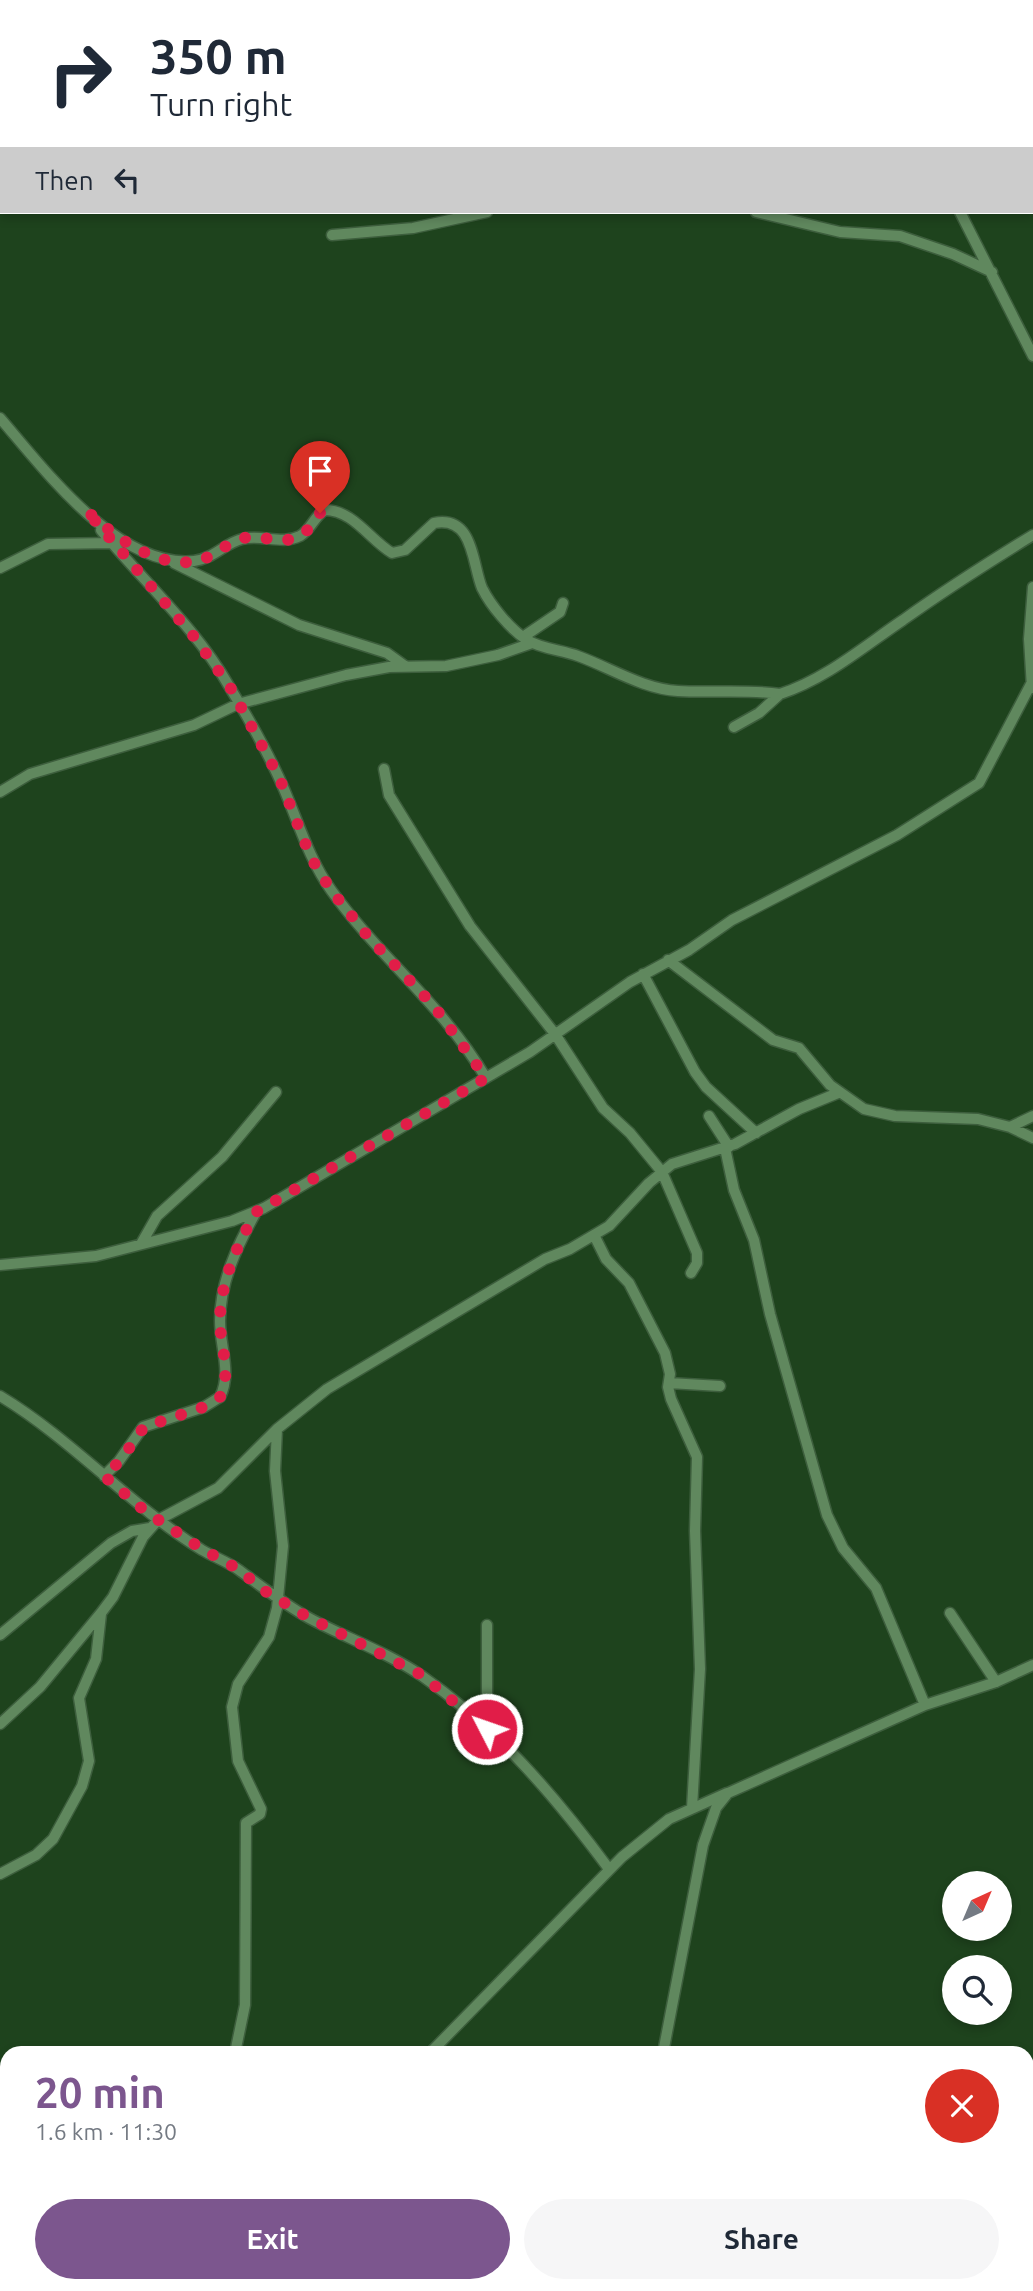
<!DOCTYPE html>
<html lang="en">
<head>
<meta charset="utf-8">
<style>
	body { margin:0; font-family:Ubuntu,sans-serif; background:#f6f6f7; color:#1f2937; height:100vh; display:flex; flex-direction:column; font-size:26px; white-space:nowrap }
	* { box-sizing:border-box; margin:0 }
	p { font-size:23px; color:#747a83 }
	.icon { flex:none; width:38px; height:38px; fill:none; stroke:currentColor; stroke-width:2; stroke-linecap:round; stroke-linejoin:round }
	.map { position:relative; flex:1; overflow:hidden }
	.panel { position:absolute; left:0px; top:2046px; width:1034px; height:247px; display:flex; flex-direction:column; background:#fff; border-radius:21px 21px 0 0; box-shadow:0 4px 10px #0003 }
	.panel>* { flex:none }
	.guide { position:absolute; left:0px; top:0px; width:1034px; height:214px; box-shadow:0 4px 10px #0003; background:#fff; color:#1f2937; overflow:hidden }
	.needle { width:46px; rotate:44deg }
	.fabs { position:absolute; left:942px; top:1871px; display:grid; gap:14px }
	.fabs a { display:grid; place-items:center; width:70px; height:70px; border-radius:50%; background:#fff; box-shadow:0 4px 10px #0003; font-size:35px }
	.pin { position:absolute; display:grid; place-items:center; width:60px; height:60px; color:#fff; margin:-72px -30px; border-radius:50% 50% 50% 0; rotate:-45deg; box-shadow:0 0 7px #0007 }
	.pin .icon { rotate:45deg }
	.me { position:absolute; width:77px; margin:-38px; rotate:311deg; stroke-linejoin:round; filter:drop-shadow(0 0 5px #0008) }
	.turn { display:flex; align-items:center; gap:24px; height:147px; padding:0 35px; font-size:32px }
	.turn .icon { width:91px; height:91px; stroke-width:2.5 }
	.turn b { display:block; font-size:49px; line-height:60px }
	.then { display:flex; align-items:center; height:66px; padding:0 35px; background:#0003; gap:14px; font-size:26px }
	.round { display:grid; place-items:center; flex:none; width:74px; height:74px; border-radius:37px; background:#f6f6f7 }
	.overview { display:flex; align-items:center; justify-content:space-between; height:119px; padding:0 35px }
	h1 { font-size:42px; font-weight:700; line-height:52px; color:#7c568e }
	.primary-button { display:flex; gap:14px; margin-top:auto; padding:14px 35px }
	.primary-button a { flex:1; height:80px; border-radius:42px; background:#7c568e; color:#fff; font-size:28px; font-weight:700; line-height:80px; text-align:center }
	.primary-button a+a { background:#f6f6f7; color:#1f2937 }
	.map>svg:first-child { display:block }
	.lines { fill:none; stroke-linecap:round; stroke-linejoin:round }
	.minor-casing { stroke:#3d5e3d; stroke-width:13 }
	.minor { stroke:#60885e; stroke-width:10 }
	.route { stroke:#e11d48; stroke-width:12; stroke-dasharray:0 21.6 }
</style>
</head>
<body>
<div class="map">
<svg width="1033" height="2291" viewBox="0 0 1033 2291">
	<rect width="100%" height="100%" fill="#1e431d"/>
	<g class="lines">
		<defs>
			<path id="minor" d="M858,0L859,2
				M756,212L840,232L900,236L953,254L992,272
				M960,212L1033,356
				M332,235L413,228L487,212
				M0,418C44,469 118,569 194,561C213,559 225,543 242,539C261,534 282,545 300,536C311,530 314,516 325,510C353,510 370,540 392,553L405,550L434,523C474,515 472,564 482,588C491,606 510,629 527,640C541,649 563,650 578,656C611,668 643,689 678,691C712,693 746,689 780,694C826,679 863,647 903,620C945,590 989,562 1033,535
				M101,530C143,581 196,628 229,686C249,719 269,754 284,789C299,824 309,859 331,890C379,957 443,1005 486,1078
				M174,563L299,625L387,653L405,666
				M0,568L48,544L112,543
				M523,637L560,612L563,603
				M1032,688L1029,639L1033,587
				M734,727L759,713L780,694
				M384,769L389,795L470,926L555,1034L603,1108L630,1133L662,1172L697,1253V1263L691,1273
				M0,792L30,774L194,725L238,704L346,675L389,667L446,666L498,655L532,643
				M668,960L773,1040L799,1048L830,1085L864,1109L895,1116L978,1119L1010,1127L1033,1138
				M643,974L695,1072L706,1087L756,1133
				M709,1116L729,1147
				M1010,1127L1033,1116
				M725,1148L734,1190L754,1240L770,1314L827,1515L843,1548L876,1588L925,1705
				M594,1235L606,1259L629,1283L665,1353L670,1374L668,1387L671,1399L697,1457L695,1531L700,1669L692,1808
				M141,1244L157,1216L222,1157L276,1092
				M0,1265L96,1256L232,1221L264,1208L530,1052L630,982L689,950L732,920L897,835L979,783L1032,682
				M669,1383L720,1386
				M0,1396C73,1440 129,1505 202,1550C214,1557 228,1562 239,1570C262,1587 284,1604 309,1618C346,1638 387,1652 422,1676C497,1728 555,1796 609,1869
				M104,1476L119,1461L143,1427L204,1407L220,1397C232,1373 220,1347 220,1321C220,1282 237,1246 256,1212
				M950,1613L996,1682
				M0,1635L111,1543L132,1531L150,1528
				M0,1724L40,1687L101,1613L113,1597L143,1537L158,1520L218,1488L277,1429L327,1389L545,1259L570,1249L609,1226L649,1183L672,1164L735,1144L799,1109L838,1093
				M487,1729V1625
				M0,1874L36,1855L53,1839L82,1786L89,1761L79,1698L96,1659L101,1614
				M235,2053L245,2005L246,1823L260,1814L261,1809L238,1761L232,1707L238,1684L269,1637L277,1608L283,1546L275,1471L277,1429
				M430,2053L622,1857L669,1819L727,1793
				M663,2053L703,1845L716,1808L728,1793L925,1705L996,1682L1033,1665
				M0,2234L7,2236
				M204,2286L229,2291
				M593,2291L602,2286"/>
		</defs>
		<!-- minor casing -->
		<use href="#minor" class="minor-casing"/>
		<!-- minor -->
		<use href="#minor" class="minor"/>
	</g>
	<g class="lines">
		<!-- route -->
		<path class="route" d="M320,513C314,520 310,529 303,534C286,547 263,534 244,538C228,542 216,555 201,560C159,572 114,536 86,510L195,638L230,687L279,777L311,858L331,890L370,939L434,1006L486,1078L256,1212C237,1246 220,1282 220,1321C220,1346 232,1373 220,1397L204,1407L144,1427L120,1461L104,1476L145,1511L202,1549L238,1569L265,1591L306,1616L420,1674L487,1729"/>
	</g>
</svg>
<div class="fabs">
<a><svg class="needle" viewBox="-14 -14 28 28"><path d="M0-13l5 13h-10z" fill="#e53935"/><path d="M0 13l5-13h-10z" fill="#747a83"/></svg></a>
<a><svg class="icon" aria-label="search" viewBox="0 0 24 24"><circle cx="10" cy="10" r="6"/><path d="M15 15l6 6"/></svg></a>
</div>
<div class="pin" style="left:320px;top:513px;background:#d93025"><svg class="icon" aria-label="arrive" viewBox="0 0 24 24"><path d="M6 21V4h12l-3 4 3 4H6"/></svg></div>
<svg class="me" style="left:487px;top:1729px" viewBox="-20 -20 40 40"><circle r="17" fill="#e11d48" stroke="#fff" stroke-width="3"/><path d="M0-11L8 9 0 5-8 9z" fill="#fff"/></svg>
<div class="guide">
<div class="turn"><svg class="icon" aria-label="right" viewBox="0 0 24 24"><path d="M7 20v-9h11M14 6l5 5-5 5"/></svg><div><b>350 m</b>Turn right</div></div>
<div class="then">Then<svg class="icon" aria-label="left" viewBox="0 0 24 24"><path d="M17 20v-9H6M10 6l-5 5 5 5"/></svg></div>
</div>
<section class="panel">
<div class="overview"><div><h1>20 min</h1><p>1.6 km · 11:30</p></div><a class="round" style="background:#d93025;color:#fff"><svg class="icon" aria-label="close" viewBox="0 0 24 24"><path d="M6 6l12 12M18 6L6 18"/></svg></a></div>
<div class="primary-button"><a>Exit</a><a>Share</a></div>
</section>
</div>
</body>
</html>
